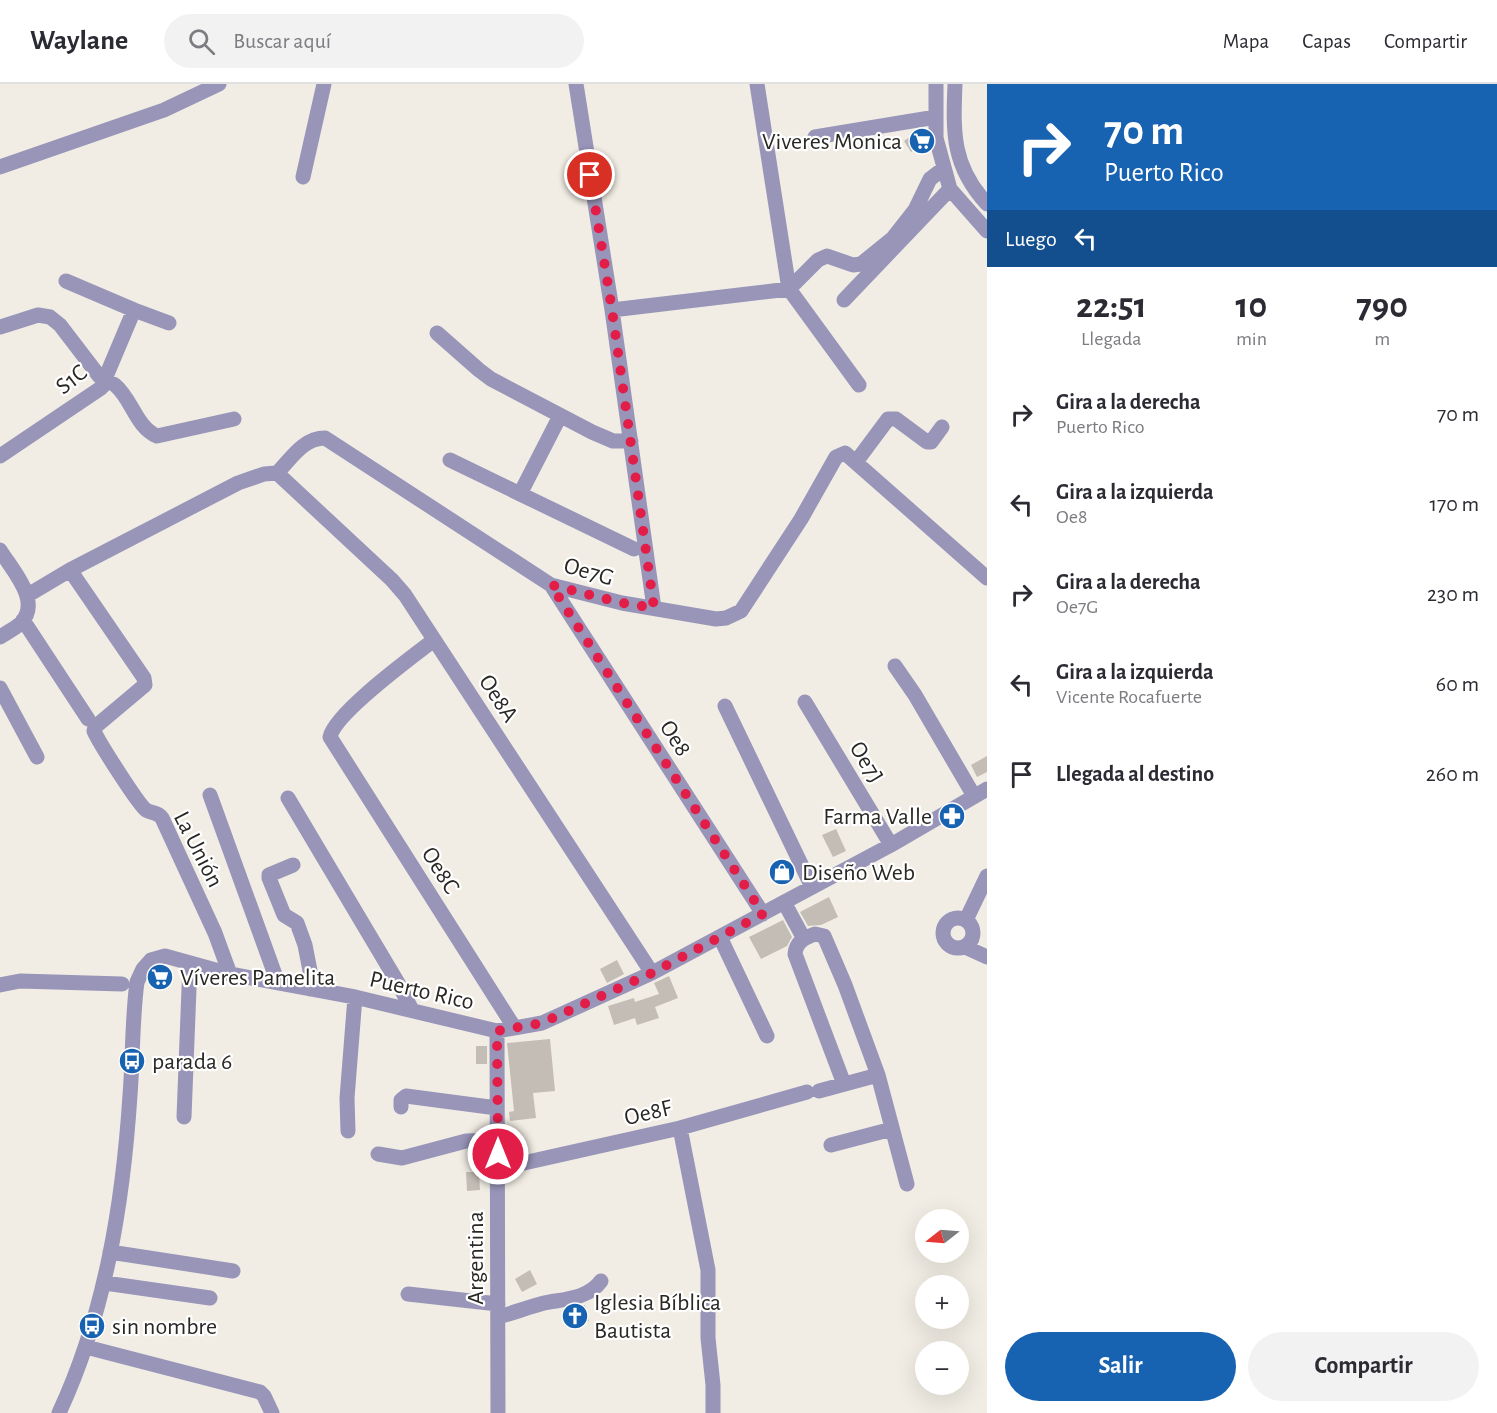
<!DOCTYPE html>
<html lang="es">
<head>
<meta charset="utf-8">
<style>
	body { margin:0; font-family:"Alegreya Sans",sans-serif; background:#f2f2f3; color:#2b2b33; height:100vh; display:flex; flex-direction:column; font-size:22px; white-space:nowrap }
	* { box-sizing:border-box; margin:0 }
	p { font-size:20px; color:#7c7c81 }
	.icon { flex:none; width:33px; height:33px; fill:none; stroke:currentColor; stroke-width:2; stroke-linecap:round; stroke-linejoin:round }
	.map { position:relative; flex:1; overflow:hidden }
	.drawer { display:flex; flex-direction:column; background:#fff; width:510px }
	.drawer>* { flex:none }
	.top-card { background:#1862b2; color:#fff; overflow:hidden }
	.needle { width:39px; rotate:253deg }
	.tools { position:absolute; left:915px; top:1125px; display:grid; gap:12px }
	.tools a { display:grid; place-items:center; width:54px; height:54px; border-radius:50%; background:#fff; box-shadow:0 6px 24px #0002; font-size:30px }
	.pin { position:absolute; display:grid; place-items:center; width:51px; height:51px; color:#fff; margin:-26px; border:3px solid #fff; border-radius:50%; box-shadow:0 2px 6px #0007 }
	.me { position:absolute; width:66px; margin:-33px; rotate:0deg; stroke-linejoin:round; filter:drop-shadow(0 0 4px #0008) }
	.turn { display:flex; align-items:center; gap:21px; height:126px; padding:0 18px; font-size:27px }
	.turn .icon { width:78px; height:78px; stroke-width:2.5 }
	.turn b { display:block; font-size:42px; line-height:51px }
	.then { display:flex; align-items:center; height:57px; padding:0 18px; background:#0003; gap:12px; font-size:22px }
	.eta { display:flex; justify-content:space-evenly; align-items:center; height:102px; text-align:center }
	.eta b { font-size:36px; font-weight:700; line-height:42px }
	.action { display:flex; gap:12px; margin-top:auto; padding:12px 18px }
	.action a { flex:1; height:69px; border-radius:36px; background:#1862b2; color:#fff; font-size:24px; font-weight:700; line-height:69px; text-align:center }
	.action a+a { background:#f2f2f3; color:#2b2b33 }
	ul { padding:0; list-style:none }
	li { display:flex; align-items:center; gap:18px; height:90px; padding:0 18px }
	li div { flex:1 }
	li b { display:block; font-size:22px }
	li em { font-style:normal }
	header { display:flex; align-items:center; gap:36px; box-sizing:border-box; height:84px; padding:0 30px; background:#fff; border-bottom:2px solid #e1e1e2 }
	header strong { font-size:28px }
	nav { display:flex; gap:33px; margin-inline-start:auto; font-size:21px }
	.search { width:420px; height:54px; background:#f2f2f3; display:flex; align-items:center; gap:15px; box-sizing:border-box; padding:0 21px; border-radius:33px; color:#7c7c81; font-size:22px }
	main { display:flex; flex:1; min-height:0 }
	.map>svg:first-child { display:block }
	.building { fill:#c3bdb5 }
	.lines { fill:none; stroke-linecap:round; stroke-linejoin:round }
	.minor { stroke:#9895b9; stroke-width:15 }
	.route { stroke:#e11d48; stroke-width:10; stroke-dasharray:0 18 }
	.labels { text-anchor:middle; stroke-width:4.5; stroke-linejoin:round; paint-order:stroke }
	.poi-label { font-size:24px; fill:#292825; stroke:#fff; text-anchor:start }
	.street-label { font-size:24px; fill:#292825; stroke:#fff }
</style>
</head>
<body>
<header>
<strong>Waylane</strong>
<div class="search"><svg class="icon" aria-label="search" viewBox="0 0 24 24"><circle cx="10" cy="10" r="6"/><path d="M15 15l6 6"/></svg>Buscar aquí</div>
<nav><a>Mapa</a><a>Capas</a><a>Compartir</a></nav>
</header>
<main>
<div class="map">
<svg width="987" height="1329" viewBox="0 0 987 1329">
	<rect width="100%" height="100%" fill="#f1ede4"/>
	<!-- building -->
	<path class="building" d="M918,47L926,59L911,68L904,57Z
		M987,672V688L977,693L971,681Z
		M836,745L846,767L833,773L822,751Z
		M782,777L792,794L782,800L772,783Z
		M829,813L838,833L821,841L808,842L800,828Z
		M783,836L792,853L787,862L761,875L749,853Z
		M617,876L624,890L607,899L600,885Z
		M669,892L678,914L655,923L659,934L637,941L635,934L614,941L608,922L634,914L635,918L659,910L654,899Z
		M550,955L555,1007L533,1009L536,1034L510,1037L509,1028L514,1027L507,959Z
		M476,962H487V980H476Z
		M466,1088H479L480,1106L467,1107Z
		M530,1186L537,1200L522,1208L515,1195Z
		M585,1221L589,1237L566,1243L562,1227Z"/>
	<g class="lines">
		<!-- minor -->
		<path class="minor" d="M576,0L612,226L654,524
			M757,0L789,205L859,301
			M936,0V54L950,105L987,147
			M955,0C953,49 952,82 987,120
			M815,53L936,33
			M0,83L164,26L219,0
			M303,93L324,0
			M66,197L134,226L169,239
			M844,216L950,105
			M612,226L789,205L818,176L827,172L853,181L861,180L893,154L915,126L930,95L943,85
			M0,243L38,231L50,233L60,241L99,292C106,299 110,297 115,301C132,315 136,343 157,352L234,335
			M437,249L479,286L491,295L592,348L613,357H631
			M0,372L101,304L106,299L107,290L134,226
			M450,376L634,465
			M856,378L888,335H896L927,358H931L942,343
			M277,389C291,375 303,354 325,354L551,501L622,519L716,535L726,534L741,527L801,435L836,373L845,369L987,494
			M277,389L392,496L405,511L652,889
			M520,410L560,332
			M0,466C12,486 43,518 20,540C14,545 6,549 0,553
			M70,486L238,399L264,390L277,389
			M551,501L763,830
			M28,511L70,486L144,594L145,601L95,643L94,647C98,657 138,720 146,726C152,730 157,727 162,734L215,849L230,890
			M23,536L88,635
			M434,556C412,573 335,629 330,653L514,943
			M895,582L915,611L974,712
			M0,604L37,673
			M805,618L891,761
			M725,622L812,803
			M210,711L278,899
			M288,714L398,899L412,926
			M293,781L269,791V794L284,831L297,839L305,861L312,897L310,905
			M784,818L804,855
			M943 849a15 15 0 1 1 30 0a15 15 0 1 1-30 0Z
			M966,836L987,792
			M720,853L767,952
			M965,863L987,873
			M0,901L20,897L122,900
			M497,947L498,1329
			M844,1000L795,870C796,858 804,854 815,850L824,852L845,901L878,991L907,1100
			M819,1007L878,991
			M401,1023V1016L406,1012L497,1024
			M184,1033L190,879
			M680,1044L708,1186V1254L713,1301V1329
			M348,1047L347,1014L355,913
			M831,1061L892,1045
			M378,1070L402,1074L466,1057L498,1056
			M497,1085L680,1044L807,1008
			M110,1168L233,1187
			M105,1199L210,1214
			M408,1210L498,1220
			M498,1233C513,1229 529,1223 544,1219C564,1215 588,1215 601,1197
			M86,1263L260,1308L264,1312L272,1329
			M59,1329C105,1230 123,1120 130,1011C133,974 132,935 137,898L143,885L151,876L165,872L230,890L355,913L497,947L542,939L652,889L891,761L987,705"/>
	</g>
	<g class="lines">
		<!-- route -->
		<path class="route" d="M498,1070L497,947L542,939L652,889L763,830L551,501L622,519L654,524L612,226L590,91"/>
	</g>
	<!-- icons -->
	<defs>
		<symbol id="supermarket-disc" viewBox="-11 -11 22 22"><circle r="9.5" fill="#1862b2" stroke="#fff"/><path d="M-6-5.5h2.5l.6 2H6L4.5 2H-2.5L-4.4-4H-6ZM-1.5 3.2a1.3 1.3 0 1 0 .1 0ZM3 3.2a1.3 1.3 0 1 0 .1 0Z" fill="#fff"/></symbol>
		<symbol id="pharmacy-disc" viewBox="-11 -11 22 22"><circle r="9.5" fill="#1862b2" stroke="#fff"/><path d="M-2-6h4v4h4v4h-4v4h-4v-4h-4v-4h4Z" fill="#fff"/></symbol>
		<symbol id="shop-disc" viewBox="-11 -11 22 22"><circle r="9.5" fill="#1862b2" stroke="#fff"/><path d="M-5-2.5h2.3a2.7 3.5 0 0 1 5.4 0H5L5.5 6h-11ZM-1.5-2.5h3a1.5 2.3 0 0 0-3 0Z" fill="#fff"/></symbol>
		<symbol id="bus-disc" viewBox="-11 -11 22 22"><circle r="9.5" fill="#1862b2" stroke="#fff"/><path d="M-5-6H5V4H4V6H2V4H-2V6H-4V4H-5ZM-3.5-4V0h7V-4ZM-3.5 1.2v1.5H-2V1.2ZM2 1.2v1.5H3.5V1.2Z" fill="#fff"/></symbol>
		<symbol id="church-disc" viewBox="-11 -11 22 22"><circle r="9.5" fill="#1862b2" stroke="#fff"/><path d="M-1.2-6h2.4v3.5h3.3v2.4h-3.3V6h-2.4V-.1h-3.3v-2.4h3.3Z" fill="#fff"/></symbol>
	</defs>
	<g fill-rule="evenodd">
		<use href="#supermarket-disc" x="907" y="42" width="30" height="30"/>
		<use href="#pharmacy-disc" x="937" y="717" width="30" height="30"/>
		<use href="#shop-disc" x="767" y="773" width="30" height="30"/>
		<use href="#supermarket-disc" x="145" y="878" width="30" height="30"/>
		<use href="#bus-disc" x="117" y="962" width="30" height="30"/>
		<use href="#church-disc" x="560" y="1217" width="30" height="30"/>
		<use href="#bus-disc" x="77" y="1227" width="30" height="30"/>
	</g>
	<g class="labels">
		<!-- poi labels -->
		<g class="poi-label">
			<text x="902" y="65" text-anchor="end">Viveres Monica</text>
			<text x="932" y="740" text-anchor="end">Farma Valle</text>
			<text x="802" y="796">Diseño Web</text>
			<text x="180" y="901">Víveres Pamelita</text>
			<text x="152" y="985">parada 6</text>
			<text x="594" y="1226">Iglesia Bíblica<tspan x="594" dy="28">Bautista</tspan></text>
			<text x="112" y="1250">sin nombre</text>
		</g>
		<!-- street labels -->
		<g class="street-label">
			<text transform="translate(71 295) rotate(-38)" y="8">S1C</text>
			<text transform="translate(589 487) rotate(16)" y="8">Oe7G</text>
			<text transform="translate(499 614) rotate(57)" y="8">Oe8A</text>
			<text transform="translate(676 654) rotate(57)" y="8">Oe8</text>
			<text transform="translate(867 678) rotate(59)" y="8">Oe7J</text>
			<text transform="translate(199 765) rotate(63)" y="8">La Unión</text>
			<text transform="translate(441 786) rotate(58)" y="8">Oe8C</text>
			<text transform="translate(422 906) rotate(13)" y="8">Puerto Rico</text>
			<text transform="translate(648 1028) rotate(-13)" y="8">Oe8F</text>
			<text transform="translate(475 1174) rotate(-90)" y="8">Argentina</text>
		</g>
	</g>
</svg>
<div class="tools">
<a><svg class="needle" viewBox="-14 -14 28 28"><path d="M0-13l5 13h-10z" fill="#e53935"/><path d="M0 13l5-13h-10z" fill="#7c7c81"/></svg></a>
<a>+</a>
<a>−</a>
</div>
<div class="pin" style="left:590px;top:91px;background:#d93025"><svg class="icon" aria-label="arrive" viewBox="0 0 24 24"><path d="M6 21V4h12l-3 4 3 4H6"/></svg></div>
<svg class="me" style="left:498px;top:1070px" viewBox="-20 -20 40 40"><circle r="17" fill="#e11d48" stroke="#fff" stroke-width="3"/><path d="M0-11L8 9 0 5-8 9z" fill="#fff"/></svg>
</div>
<section class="drawer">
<div class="top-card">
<div class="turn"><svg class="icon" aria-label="right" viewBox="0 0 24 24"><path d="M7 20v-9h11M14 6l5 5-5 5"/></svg><div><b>70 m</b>Puerto Rico</div></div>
<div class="then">Luego<svg class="icon" aria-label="left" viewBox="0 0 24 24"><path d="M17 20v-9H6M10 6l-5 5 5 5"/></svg></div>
</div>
<div class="eta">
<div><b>22:51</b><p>Llegada</p></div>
<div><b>10</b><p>min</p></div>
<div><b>790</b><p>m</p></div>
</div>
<ul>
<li><svg class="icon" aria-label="right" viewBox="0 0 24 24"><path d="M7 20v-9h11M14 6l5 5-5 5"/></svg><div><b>Gira a la derecha</b><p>Puerto Rico</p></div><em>70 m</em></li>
<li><svg class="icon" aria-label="left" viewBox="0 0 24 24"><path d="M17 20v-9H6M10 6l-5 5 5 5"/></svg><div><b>Gira a la izquierda</b><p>Oe8</p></div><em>170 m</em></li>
<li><svg class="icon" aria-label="right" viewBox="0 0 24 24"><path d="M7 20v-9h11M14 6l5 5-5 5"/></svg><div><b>Gira a la derecha</b><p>Oe7G</p></div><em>230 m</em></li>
<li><svg class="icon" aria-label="left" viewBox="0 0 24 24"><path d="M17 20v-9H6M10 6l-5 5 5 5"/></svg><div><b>Gira a la izquierda</b><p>Vicente Rocafuerte</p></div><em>60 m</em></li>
<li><svg class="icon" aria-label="arrive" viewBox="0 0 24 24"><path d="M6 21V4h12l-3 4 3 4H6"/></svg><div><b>Llegada al destino</b></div><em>260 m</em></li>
</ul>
<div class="action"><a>Salir</a><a>Compartir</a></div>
</section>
</main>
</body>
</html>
